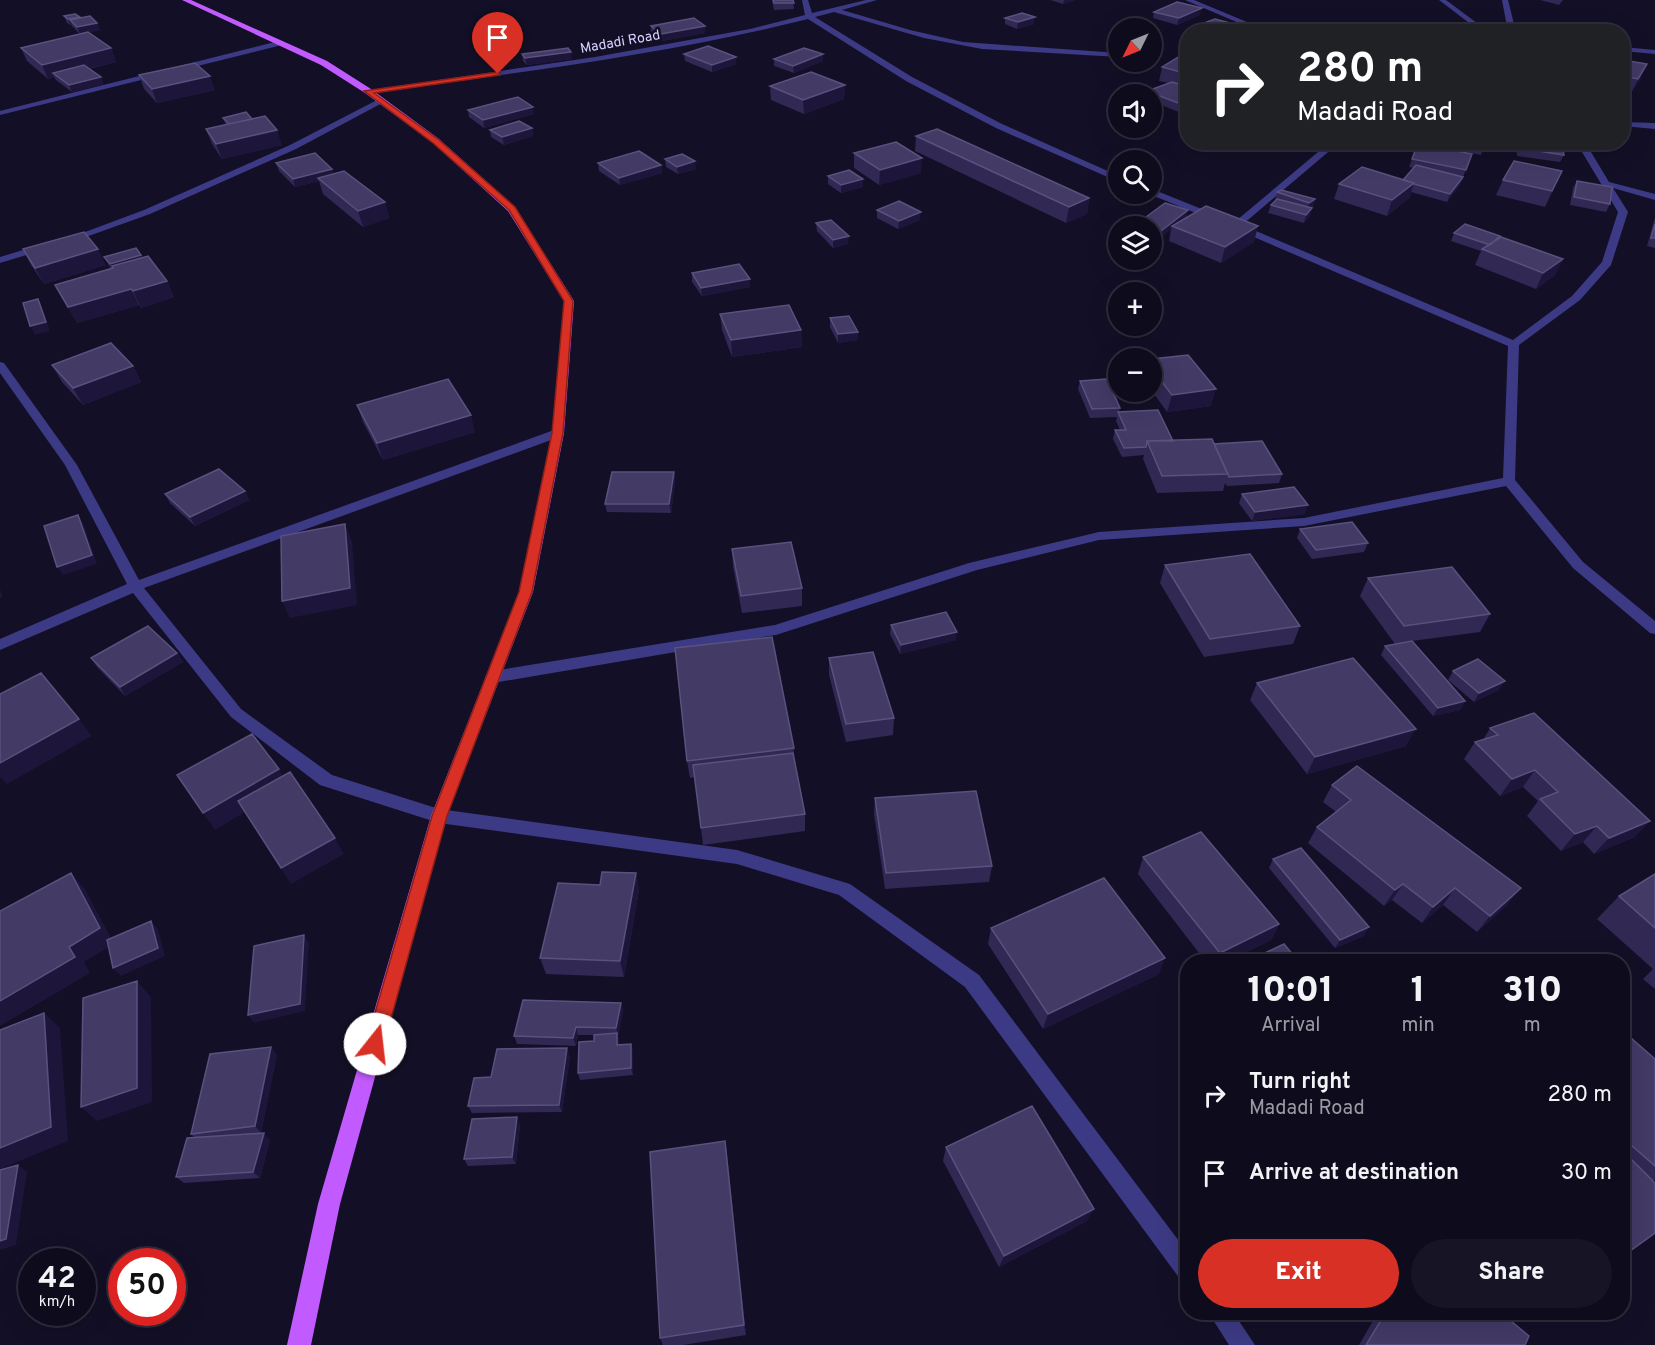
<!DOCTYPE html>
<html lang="en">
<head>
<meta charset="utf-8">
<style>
	body { margin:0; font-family:Overpass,sans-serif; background:#171425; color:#f1f3f6; height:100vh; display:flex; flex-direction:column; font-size:22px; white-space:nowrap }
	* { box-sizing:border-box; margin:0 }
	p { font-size:20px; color:#9b9ba3 }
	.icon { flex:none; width:33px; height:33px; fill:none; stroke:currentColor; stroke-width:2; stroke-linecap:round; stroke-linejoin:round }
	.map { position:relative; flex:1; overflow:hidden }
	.side { position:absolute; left:1180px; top:954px; width:450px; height:366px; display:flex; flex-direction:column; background:#0e0b1c; border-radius:24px; box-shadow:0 6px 24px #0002,0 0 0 2px #2e2b3b }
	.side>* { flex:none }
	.guide { position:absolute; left:1180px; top:24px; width:450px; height:126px; border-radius:24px; box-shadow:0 6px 24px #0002,0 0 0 2px #2e2b3b; background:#202124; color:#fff; overflow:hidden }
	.needle { width:39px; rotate:227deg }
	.buttons { position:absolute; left:1108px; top:18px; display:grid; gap:12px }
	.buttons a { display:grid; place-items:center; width:54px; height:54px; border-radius:50%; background:#0e0b1c; box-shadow:0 6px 24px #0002,0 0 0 2px #2e2b3b; font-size:30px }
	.speed { position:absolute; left:18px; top:1248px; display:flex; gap:12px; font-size:30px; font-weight:700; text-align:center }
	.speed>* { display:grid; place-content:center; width:78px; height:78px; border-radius:50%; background:#0e0b1c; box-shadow:0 6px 24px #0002,0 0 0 2px #2e2b3b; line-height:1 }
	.speed small { font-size:15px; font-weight:400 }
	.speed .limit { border:9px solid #d22; background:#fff; color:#111 }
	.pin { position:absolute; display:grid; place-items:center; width:51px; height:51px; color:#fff; margin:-62px -26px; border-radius:50% 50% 50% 0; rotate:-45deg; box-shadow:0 0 6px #0007 }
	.pin .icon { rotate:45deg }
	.me { position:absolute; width:66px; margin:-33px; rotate:16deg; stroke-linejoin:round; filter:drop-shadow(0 0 4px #0008) }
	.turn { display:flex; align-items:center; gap:21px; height:126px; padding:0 18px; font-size:27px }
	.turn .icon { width:78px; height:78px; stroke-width:2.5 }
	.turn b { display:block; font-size:42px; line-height:51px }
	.eta { display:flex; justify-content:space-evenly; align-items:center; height:102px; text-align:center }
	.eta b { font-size:36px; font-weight:800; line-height:42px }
	.cta { display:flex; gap:12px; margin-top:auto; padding:12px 18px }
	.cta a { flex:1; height:69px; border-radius:36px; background:#d93025; color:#fff; font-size:24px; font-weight:800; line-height:69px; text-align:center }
	.cta a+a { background:#171425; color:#f1f3f6 }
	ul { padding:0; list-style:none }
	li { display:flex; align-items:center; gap:18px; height:78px; padding:0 18px }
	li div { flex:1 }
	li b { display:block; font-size:22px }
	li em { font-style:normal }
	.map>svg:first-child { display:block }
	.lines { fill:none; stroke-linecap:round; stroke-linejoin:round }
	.minor { fill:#3d3a85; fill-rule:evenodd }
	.major { fill:#c25bff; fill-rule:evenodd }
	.wall { fill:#312854 }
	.shaded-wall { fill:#1d163a }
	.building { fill:#433a66; stroke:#5a527e; stroke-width:1.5 }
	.route { fill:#d93025; stroke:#8d1f18; stroke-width:1.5 }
	.labels { text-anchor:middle; stroke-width:5; stroke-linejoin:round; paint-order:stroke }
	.far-street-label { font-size:14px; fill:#d9d4ff; stroke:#130f26 }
</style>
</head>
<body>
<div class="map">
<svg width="1655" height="1345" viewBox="0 0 1655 1345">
	<rect width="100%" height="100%" fill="#130f26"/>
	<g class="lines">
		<!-- minor -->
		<path class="minor" d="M802,0H808L812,13L866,0H877L842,10L910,30L963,42L1119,53V57L982,49L924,38L834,12L815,17L912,77L1002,124L1119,176V182L996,128L906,81L808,19C664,55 515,73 368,93L364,91L595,57L750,29L805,15Z
			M1185,0H1194L1271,32H1260Z
			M1439,0H1446L1489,32H1481Z
			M1502,0H1508L1516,32H1508Z
			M279,41L282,45L0,115V111Z
			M1623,47L1655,50V54L1623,51Z
			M1152,58L1159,61L1155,63L1149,62H1152Z
			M379,99L386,101L296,149L150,214L69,243L61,241L144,210L290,145Z
			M1623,122L1655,123V129L1623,126Z
			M1330,142H1340L1242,225L1513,340L1572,296L1602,262L1618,212L1576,142H1585L1609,182L1655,194V200L1613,188L1628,212L1611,265L1580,300L1519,345L1515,480L1583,562L1655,621V634L1650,633L1573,568L1506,486L1304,526L1099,540L977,570L776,635L493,683L488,681L485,677L488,673L493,671L775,625L969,563L1099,532L1304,518L1503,478L1508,346L1235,229L1231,225Z
			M1152,189L1219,216L1221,218L1213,220L1149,194H1152Z
			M43,244L48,247L46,249L0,263V257Z
			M0,362L4,363L77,465L139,580L554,430H562V436L144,588L241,709L332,775L439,809L737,850L850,884L979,975L1188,1253V1282L1180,1279L965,987L839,895L737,864L439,823L320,785L231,717L133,593L0,650V639L127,584L65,465L0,373Z
			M1208,1312H1233L1255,1345H1229Z"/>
		<!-- major -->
		<path class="major" d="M182,0H191L327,61L371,89L439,139L515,207L574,301L564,433L533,592L447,816L340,1204L311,1345H287L318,1204L431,816L519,592L552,433L564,301L508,211L433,143L365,93L321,65Z"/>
	</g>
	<!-- wall -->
	<path class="wall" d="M772,0H793L794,9L774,10Z
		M1050,0H1075L1063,4Z
		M1540,0H1563L1559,5Z
		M1154,12L1200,15L1177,25L1153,18Z
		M64,16L81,18L97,23L100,30L89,32L111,48L116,62L89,69L104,84L72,92L56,80L54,77L48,79L27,61L21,48L80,34L72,26L67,23Z
		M1005,18L1034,24L1017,29L1005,24Z
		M651,26L705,33L662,41L651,33Z
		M1193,27L1256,32H1193Z
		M1188,45V123L1184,121L1186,111L1181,113L1152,101V94H1146L1147,91L1168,83L1159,81L1162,67L1186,52L1187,46Z
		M522,54L572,59L527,65L523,61Z
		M684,54L736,64L712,72L685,61Z
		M823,54V61L794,73L774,66V59Z
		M1623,60L1641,78L1631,93V99L1628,106L1623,105Z
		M139,75L215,90L157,103L144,89Z
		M845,85L844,99L804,114L771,100L770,86Z
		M468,110L534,114L484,128L469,117Z
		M223,118L282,145L222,159L212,144L206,129L226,125Z
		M532,128L533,136L504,145L491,137L490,130Z
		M916,136L1089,198L1087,214L1066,223L915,151Z
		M1441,142H1485L1481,155L1440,147Z
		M1516,142H1562L1564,155L1560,162L1517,156Z
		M1418,143L1472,154L1460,185L1447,202L1411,192L1409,198L1387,216L1334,199L1339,184L1403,180L1414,168L1409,167Z
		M854,153L921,173L879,185L854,168Z
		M665,159L696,169L678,174L666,167Z
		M276,163L334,174L385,202L389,218L363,227L323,194L319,181L295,187L279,171Z
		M598,163L661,165L662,173L620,185L599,171Z
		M1562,171L1545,207L1496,195L1503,180Z
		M828,176L863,187L841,193L828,184Z
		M1577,181L1610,204L1606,212L1570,205L1573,188Z
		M1277,192L1315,199L1313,207L1311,208L1310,216L1304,223L1268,213L1271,205L1275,201Z
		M877,210L920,220L898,229L877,218Z
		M1188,210L1186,218L1254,242L1221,263L1169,241L1171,229L1159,239L1152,236V226H1138V223Z
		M1655,217V248L1647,246Z
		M816,223L848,244L833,248L817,231Z
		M1454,233L1500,236L1499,238L1563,259L1555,275L1536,289L1475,265L1481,251L1451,241Z
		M23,249L106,265L44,284L31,265Z
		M141,255L143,258L167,281L174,297L141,308L139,305L77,323L55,285L111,269L104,257Z
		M692,273L750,287L702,296L692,282Z
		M720,314L801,330L802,347L732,357L722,330Z
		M830,318L858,332L857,340L838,343L830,327Z
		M1152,359L1211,406L1167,412L1152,391Z
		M52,365L133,366L141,382L83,405L62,382Z
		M1080,381L1120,408L1119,412L1173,441L1214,444L1282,474L1279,483L1227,486L1225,483L1223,491L1157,493L1143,459L1144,455L1122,457L1113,439L1115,430H1120L1116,421L1117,417L1090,418L1078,389Z
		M357,405L475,432L383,460L363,422Z
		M674,472L675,481L671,513L607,512L605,504Z
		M245,491L249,500L195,526L170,503L165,494Z
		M1242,494L1305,514L1252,521L1239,503Z
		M1300,529L1368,543L1364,552L1312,559L1297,538Z
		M732,549L802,588V606L742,613L733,567Z
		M1165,565L1300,626L1293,644L1204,657L1160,583Z
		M1368,578L1490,614L1480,632L1412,641L1465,701L1460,710L1433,716L1381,655L1385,646L1403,642L1395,644L1360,596Z
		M891,625L956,640L900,654L890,634Z
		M177,653L183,662L125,696L97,667L91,658Z
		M829,658L894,718L893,735L846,742L829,675Z
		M1453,671L1499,690L1474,702L1448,680Z
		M1257,683L1406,746L1307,774L1250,700Z
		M1490,728L1635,837L1594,854L1583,842L1561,851L1527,816L1538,801L1523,787L1500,796L1464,759L1475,742L1483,740Z
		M794,748V756L805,814V831L703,845L695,777L690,778L687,761Z
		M1332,785L1508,904L1477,932L1443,905L1422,923L1392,900L1384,906L1308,843L1317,827L1336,812L1323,802Z
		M875,798L992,866L989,882L885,889L874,814Z
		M1143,857L1279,924L1271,940L1226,962H1206L1138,874Z
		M1273,859L1364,936L1335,948L1269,868Z
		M636,873L639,890L624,977L546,974L540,958L600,885Z
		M1655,874V989L1643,979L1653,969L1597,919L1619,896Z
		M991,928L1159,974L1043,1029L988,944Z
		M621,1003L623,1011L618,1036L620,1045L631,1044L633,1052V1075L580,1080L578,1073L594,1041V1035H578L576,1046L517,1044L514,1036Z
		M1623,1031L1655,1059V1180L1653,1181L1623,1256Z
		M277,1054L261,1133L270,1140L260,1178L184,1183L176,1177L195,1138L191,1134Z
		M570,1056L562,1112L472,1113L468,1106L491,1077Z
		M520,1124L516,1164L468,1166L464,1159Z
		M725,1141L727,1154L746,1335L683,1345H663L660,1338Z
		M946,1147L1087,1221L999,1267L943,1161Z
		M1281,1312H1289L1284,1316Z
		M1378,1312H1500L1525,1345H1359Z"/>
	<!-- shaded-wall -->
	<path class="shaded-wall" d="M1064,0H1075L1063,4Z
		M1202,8L1200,15L1177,25L1179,18Z
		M80,17L83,23L70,20L72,26H71L68,19Z
		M1035,17L1034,24L1017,29L1018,22Z
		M97,23L100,30L80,34L77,27Z
		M705,26V33L662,41L661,34Z
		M111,48L116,62L57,76L53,73L54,77L48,79L42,65Z
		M571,52L572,59L527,65L525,58Z
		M823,54V61L794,73L793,66Z
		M736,57V64L712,72V65Z
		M1647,64L1641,78L1631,93L1638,79Z
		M210,76L215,90L157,103L152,89Z
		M101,77L104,84L72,92L69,85Z
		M845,85L844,99L804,114L803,100Z
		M1188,103V107L1186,111L1181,113L1183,105Z
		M533,107L534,114L484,128L483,120Z
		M532,128L533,136L504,145L502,137Z
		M277,130L282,145L222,159L216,144Z
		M922,158L921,173L879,185L880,170Z
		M695,161L696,169L678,174L677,167Z
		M661,165L662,173L620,185L619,178Z
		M332,169L335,176L318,178L319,181L295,187L293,179Z
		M1463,177L1460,185L1447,202L1450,194Z
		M863,179V187L841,193V185Z
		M1414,183L1409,198L1387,216L1392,200Z
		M1089,198L1087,214L1066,223L1069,207Z
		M1315,199L1313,207L1306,211L1309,203Z
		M385,202L389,218L363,227L358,211Z
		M1312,208L1310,216L1304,223L1306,215Z
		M1188,210L1186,218L1172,226L1171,229L1159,239L1161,231Z
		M921,212L920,220L898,229L899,221Z
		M1258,226L1254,242L1221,263L1225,247Z
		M849,236L848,244L833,248V240Z
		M98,249L106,265L44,284L35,268Z
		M141,255L145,263L114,273L110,264Z
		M1563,259L1555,275L1536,289L1543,273Z
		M750,279V287L702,296L701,288Z
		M167,281L174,297L141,308L133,291Z
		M131,289L139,305L77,323L68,307Z
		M38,299L42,307L50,331L35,335L30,326Z
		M801,330L802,347L732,357L731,340Z
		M858,332L857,340L838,343V334Z
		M133,366L141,382L83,405L73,388Z
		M1216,389L1211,406L1167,412L1172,395Z
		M471,415L475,432L383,460L377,443Z
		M674,472L675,481L671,513L669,504Z
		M245,491L249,500L195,526L190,517Z
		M1308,505L1305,514L1252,521L1255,512Z
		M78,515L83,523L97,564L63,575L57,567Z
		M345,524L352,541L357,605L290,618L282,601Z
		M0,589L3,597L0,598Z
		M957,632L956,640L900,654L901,645Z
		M177,653L183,662L125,696L120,687Z
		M1505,681L1499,690L1474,702L1479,693Z
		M1465,701L1460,710L1433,716L1438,708Z
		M79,719L92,736L7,784L0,777V763Z
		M1416,729L1406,746L1307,774L1315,757Z
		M279,769L289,786L215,830L203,813Z
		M1535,770L1523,787L1500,796L1512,779Z
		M1650,821L1635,837L1594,854L1609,838Z
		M1597,826L1583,842L1561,851L1575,834Z
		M335,838L344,854L291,884L281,868Z
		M71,873L85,889L114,944L84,962L90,973L0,1026V1001L69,947Z
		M636,873L639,890L624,977L620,961Z
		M1403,884L1392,900L1384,906L1395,890Z
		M1455,888L1443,905L1422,923L1433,907Z
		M1521,888L1508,904L1477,932L1490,916Z
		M151,921L158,929L165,956L121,976L113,968Z
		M1279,924L1271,940L1226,962H1215L1220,953Z
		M1369,927L1364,936L1335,948L1340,940Z
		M304,935L309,943L305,1011L254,1023L248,1015Z
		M1165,958L1159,974L1043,1029L1048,1014Z
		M137,981L151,997L152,1102L97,1121L81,1107Z
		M621,1003L623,1011L619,1036L616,1028Z
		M44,1013L60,1028L68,1141L0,1169V1148Z
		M576,1027L578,1035L576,1046L573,1038Z
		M617,1033L619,1040L620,1053L617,1045Z
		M631,1044L633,1052V1075L631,1068Z
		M271,1047L277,1054L261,1133L255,1126Z
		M567,1048L570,1056L562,1112L559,1105Z
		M517,1117L520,1124L516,1164L512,1157Z
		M264,1133L270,1140L260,1178L253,1172Z
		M725,1141L727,1154L746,1335L744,1325Z
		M18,1165L27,1172L16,1245L0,1250V1241Z
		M1094,1209L1087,1221L999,1267L1004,1256Z"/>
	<!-- building -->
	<path class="building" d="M773,0H793L794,3H774Z
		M1177,2L1202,8L1179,18L1154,12Z
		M1022,13L1035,17L1018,22L1005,18Z
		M75,14L80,17L68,19L64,16Z
		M90,16L97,23L77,27L70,20Z
		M694,18L705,26L661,34L651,26Z
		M1215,19L1256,30L1253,32H1207L1193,27Z
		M88,32L111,48L42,65L21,48Z
		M708,46L736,57L712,65L684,54Z
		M568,48L571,52L525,58L522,54Z
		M804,48L823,54L793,66L774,59Z
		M1188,51V74L1162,67Z
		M1623,60L1647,64L1638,79L1623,76Z
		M195,63L210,76L152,89L139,75Z
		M84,65L101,77L69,85L53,73Z
		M811,72L845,85L803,100L770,86Z
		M1172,82L1188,87V103L1183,105L1147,91Z
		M1623,89L1630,90L1631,99L1623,98Z
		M518,97L533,107L483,120L468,110Z
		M246,112L252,119L229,124L223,118Z
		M265,116L277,130L216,144L206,129Z
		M519,121L532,128L502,137L490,130Z
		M937,129L1089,198L1069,207L916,136Z
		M896,142L922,158L880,170L854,153Z
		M1459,142H1485L1484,147Z
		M1520,142H1562L1564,155L1520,148Z
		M1418,143L1472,154L1466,170L1412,159Z
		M639,151L661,165L619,178L598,163Z
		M315,153L332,169L293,179L276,163Z
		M682,154L695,161L677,167L665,159Z
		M1514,161L1562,171L1552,191L1503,180Z
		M1416,165L1463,177L1450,194L1414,184V183L1403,180Z
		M1362,167L1414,183L1392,200L1339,184Z
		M849,170L863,179L841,185L828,176Z
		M344,171L385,202L358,211L318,178Z
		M1577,181L1612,187L1610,204L1574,197Z
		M1281,190L1315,199L1309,203L1277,192Z
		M1277,199L1312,208L1306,215L1271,205Z
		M899,201L921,212L899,221L877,210Z
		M1165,203L1188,210L1161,231L1152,228V226H1148L1138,223Z
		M1206,206L1258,226L1225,247L1172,226Z
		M831,220L849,236L833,240L816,223Z
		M1465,224L1500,236L1490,245L1454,233Z
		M1655,224V238H1651Z
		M84,232L98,249L35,268L23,249Z
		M1501,237L1563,259L1543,273L1482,249Z
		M136,248L141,255L110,264L104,257Z
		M148,256L167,281L133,291L131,289L68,307L55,285L113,268L112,266Z
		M739,264L750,279L701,288L692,273Z
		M38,299L46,322L30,326L23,303Z
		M789,305L801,330L731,340L720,314Z
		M849,316L858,332L838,334L830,318Z
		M111,343L133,366L73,388L52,365Z
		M1188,355L1216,389L1172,395L1152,369V359Z
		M448,379L471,415L377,443L357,405Z
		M1107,379L1120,408L1092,409L1080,381Z
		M1158,410L1173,441H1147L1146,447L1124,448L1115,430H1126L1118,412Z
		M1212,439L1228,474L1162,476L1147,441Z
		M1262,441L1282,474L1229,477L1214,444Z
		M219,469L245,491L190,517L165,494Z
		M612,472H674L669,504H605Z
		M1294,487L1308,505L1255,512L1242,494Z
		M78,515L92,555L57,567L44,526Z
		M1352,522L1368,543L1316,550L1300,529Z
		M345,524L350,588L282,601L281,536Z
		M791,542L802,588L741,596L732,549Z
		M1250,554L1300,626L1210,639L1165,565Z
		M1452,567L1490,614L1404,626L1368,578Z
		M946,612L957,632L901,645L891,625Z
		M148,626L177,653L120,687L91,658Z
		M772,637L794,748L687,761L675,648Z
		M1412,641L1465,701L1438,708L1385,646Z
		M873,652L894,718L846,724L829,658Z
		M1353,658L1416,729L1315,757L1257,683Z
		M1478,659L1505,681L1479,693L1453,671Z
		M41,673L79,719L0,763V694Z
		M1534,713L1650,821L1609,838L1597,826L1575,834L1540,799L1558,792L1535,770L1512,779L1475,742L1498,735L1490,728Z
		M252,734L279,769L203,813L177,775Z
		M793,753L805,814L701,828L693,765Z
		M1357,766L1521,888L1490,916L1455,888L1433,907L1403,884L1395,890L1317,827L1351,800L1332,785Z
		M290,772L335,838L281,868L238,801Z
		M976,791L992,866L886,873L875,798Z
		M1201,832L1279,924L1220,953L1143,857Z
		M1301,848L1369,927L1340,940L1273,859Z
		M602,872L636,873L620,961L540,958L558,883L600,885Z
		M71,873L100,928L69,947L75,957L0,1001V911Z
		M1655,874V928L1619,896Z
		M1104,878L1165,958L1048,1014L991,928Z
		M151,921L158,948L113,968L107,940Z
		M304,935L300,1004L248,1015L254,946Z
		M1284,944L1299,962H1246Z
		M137,981V1088L81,1107L83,998Z
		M523,1000L621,1003L616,1028L576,1027L573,1038L514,1036Z
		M44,1013L51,1127L0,1148V1030Z
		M1623,1031L1655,1059V1166L1623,1138Z
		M617,1033V1045L631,1044V1068L578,1073L579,1042L594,1041V1035Z
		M271,1047L255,1126L191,1134L210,1054Z
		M567,1048L559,1105L468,1106L474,1078L491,1077L497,1049Z
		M1032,1106L1094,1209L1004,1256L946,1147Z
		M517,1117L512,1157L464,1159L472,1119Z
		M264,1133L253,1172L176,1177L187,1138Z
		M725,1141L744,1325L660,1338L650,1152Z
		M1623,1151L1655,1183V1233L1623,1256Z
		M18,1165L6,1239L0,1241V1170Z
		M1386,1312H1500L1529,1336L1525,1345H1366Z"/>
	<!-- route -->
	<path class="route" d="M498,72L500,75L374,93L439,140L515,207L573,301L563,433L532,592L447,816L384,1044L381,1050L375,1052L368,1050L366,1044L432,816L519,592L552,433L564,301L509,210L433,143L364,91Z"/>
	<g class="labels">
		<!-- far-street labels -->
		<g class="far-street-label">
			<text transform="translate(620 41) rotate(-10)" y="5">Madadi Road</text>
		</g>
	</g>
</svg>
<div class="buttons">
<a><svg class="needle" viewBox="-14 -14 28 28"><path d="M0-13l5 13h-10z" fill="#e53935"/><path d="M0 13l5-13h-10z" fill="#9b9ba3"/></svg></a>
<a><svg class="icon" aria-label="sound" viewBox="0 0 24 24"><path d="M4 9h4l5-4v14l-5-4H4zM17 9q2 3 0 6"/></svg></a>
<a><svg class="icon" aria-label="search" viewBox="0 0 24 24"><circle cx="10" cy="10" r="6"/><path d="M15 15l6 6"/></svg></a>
<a><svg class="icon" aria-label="layers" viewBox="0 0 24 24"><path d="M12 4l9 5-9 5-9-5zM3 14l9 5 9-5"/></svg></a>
<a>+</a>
<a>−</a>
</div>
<div class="speed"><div>42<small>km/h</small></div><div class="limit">50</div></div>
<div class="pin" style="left:498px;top:74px;background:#d93025"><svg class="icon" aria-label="arrive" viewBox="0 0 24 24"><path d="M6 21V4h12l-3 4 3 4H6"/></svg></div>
<svg class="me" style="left:375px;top:1044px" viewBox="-20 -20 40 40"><circle r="19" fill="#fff"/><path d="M0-13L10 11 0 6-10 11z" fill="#d93025"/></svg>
<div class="guide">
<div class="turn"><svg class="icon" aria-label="right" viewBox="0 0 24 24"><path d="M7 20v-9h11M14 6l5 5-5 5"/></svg><div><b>280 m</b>Madadi Road</div></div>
</div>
<section class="side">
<div class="eta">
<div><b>10:01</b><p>Arrival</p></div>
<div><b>1</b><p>min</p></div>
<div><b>310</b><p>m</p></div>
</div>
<ul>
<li><svg class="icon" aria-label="right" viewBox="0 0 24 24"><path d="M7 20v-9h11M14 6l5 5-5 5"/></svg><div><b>Turn right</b><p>Madadi Road</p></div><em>280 m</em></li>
<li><svg class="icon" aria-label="arrive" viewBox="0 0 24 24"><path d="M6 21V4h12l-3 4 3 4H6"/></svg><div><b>Arrive at destination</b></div><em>30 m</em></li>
</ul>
<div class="cta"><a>Exit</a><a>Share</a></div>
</section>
</div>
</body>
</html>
